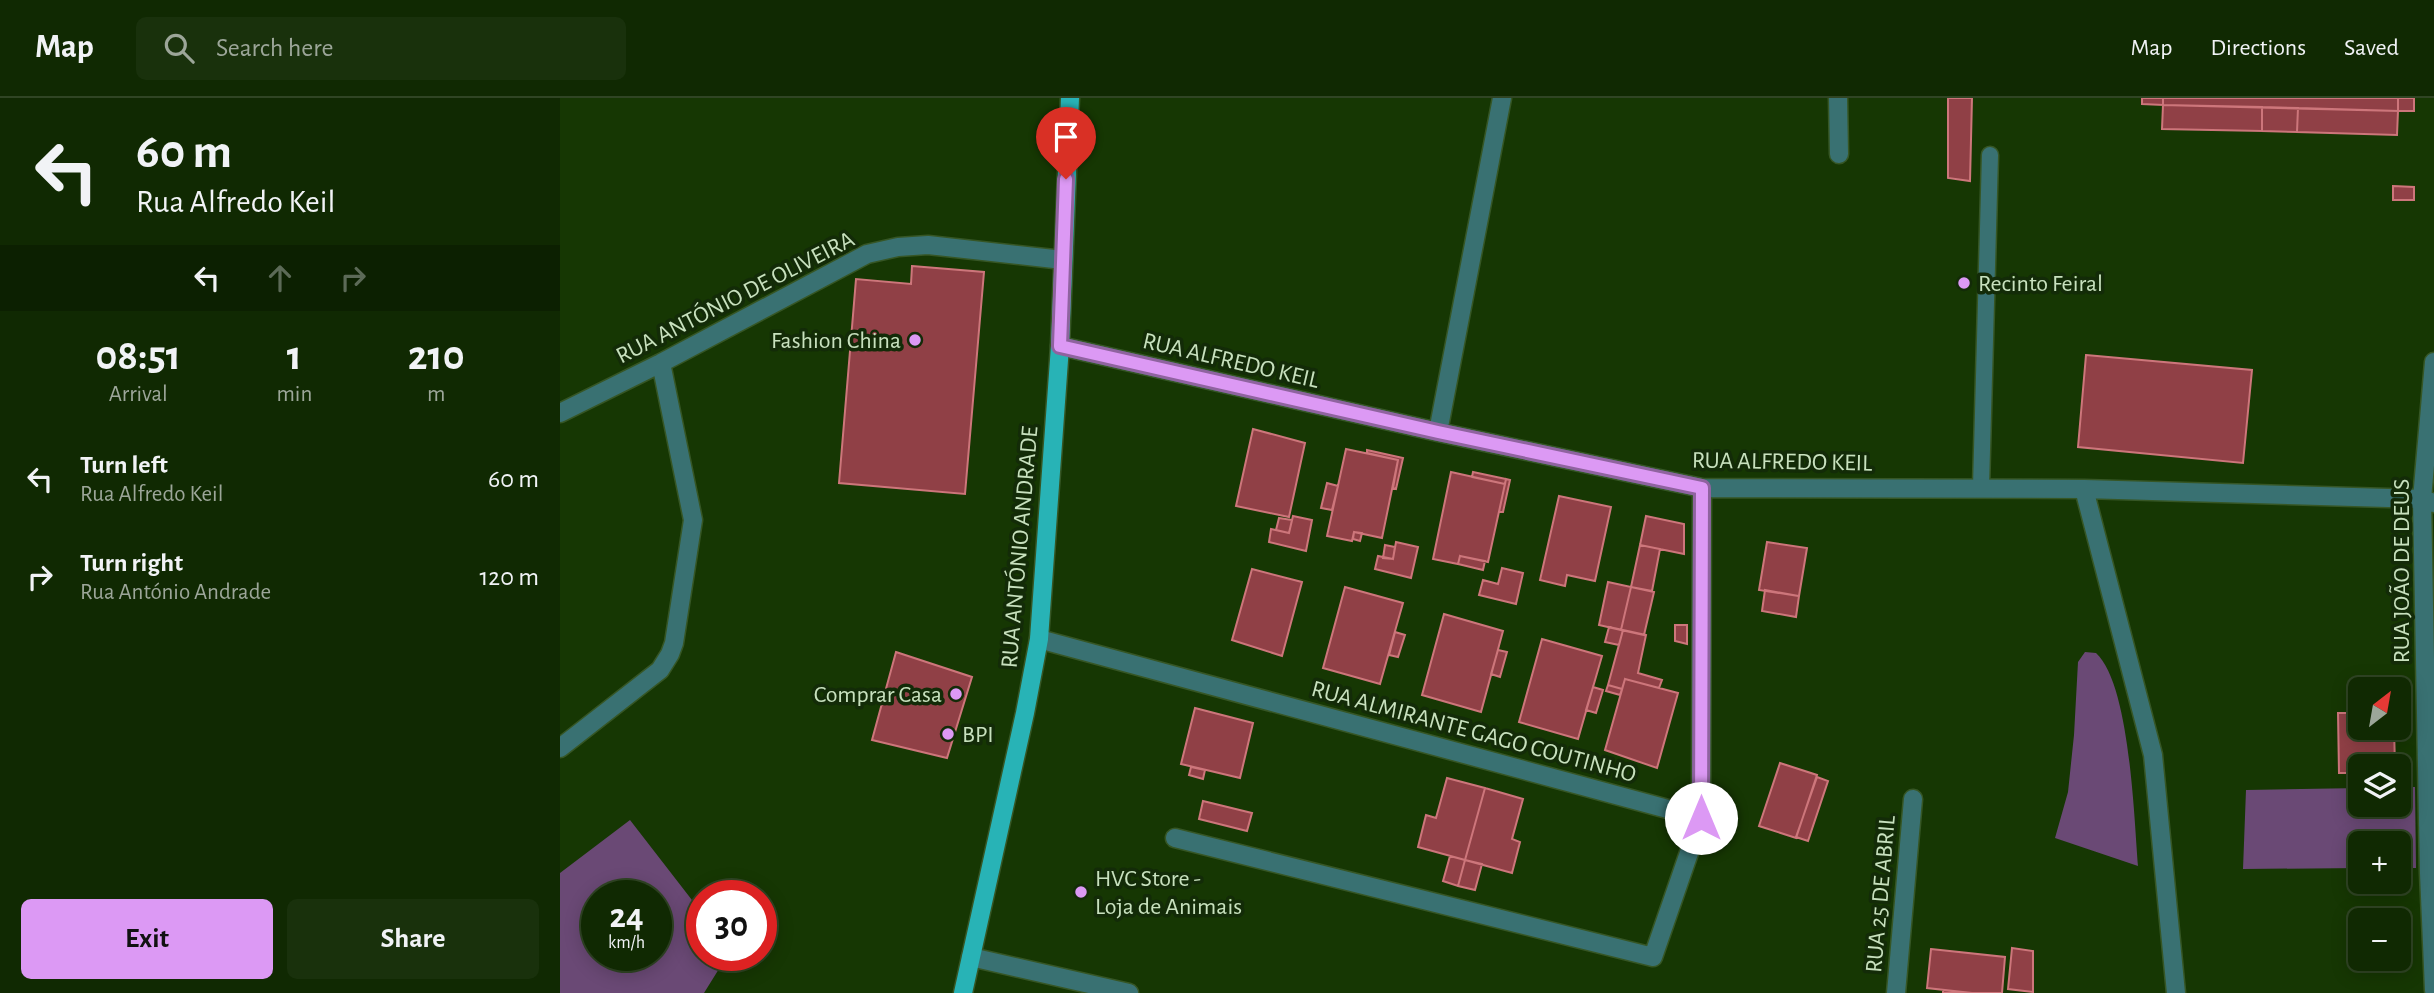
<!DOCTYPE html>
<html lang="en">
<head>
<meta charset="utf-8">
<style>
	body { margin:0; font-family:"Alegreya Sans",sans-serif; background:#19310c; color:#f1f3f6; height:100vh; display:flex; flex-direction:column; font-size:26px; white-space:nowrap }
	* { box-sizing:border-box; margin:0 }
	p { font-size:23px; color:#9ca699 }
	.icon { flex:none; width:38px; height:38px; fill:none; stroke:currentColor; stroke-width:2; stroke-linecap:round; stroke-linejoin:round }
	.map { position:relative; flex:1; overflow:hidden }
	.side { display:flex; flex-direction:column; background:#102902; width:560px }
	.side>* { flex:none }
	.top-card { background:#102902; color:#f1f3f6; overflow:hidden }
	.needle { width:46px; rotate:31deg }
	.controls { position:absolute; left:1788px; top:579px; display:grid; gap:14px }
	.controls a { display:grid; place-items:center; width:63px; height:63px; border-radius:10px; background:#102902; box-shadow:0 4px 18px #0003,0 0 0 2px #304524; font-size:35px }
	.speed { position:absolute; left:21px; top:782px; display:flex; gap:14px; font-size:35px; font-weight:700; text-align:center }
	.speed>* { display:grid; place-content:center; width:91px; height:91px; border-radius:50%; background:#102902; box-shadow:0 4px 18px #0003,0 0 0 2px #304524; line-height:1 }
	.speed small { font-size:18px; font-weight:400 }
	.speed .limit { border:10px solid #d22; background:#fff; color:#111 }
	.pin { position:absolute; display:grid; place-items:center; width:60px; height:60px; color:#fff; margin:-72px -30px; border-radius:50% 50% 50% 0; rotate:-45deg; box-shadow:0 0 7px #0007 }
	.pin .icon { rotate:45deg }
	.me { position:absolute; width:77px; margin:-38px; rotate:0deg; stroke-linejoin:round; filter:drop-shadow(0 0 5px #0008) }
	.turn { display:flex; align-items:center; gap:24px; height:147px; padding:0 21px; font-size:32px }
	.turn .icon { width:91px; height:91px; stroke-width:2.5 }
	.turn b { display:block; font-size:49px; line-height:60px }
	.lanes { display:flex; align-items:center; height:66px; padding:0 21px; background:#0003; justify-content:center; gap:35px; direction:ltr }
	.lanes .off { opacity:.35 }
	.eta { display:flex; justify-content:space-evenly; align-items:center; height:119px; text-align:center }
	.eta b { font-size:42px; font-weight:700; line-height:49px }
	.cta { display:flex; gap:14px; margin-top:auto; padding:14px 21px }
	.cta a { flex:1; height:80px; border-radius:10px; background:#dc99f4; color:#111; font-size:28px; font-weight:700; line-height:80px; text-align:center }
	.cta a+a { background:#19310c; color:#f1f3f6 }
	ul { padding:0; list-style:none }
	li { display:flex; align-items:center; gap:21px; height:98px; padding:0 21px }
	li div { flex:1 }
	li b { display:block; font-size:26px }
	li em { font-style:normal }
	header { display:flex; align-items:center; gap:42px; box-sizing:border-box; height:98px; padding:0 35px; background:#102902; border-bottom:2px solid #304524 }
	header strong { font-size:33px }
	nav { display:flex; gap:38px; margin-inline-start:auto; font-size:24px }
	.search { width:490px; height:63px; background:#19310c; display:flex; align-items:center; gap:18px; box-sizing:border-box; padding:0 24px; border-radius:10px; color:#9ca699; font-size:26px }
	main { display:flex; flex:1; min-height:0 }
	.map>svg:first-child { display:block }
	.green { fill:#6a4975; fill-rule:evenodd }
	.building { fill:#904046; stroke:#cd767b; stroke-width:2 }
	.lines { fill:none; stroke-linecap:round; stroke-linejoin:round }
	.lane-casing { stroke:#365625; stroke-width:19 }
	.street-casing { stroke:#365625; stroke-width:21 }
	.primary-casing { stroke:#365625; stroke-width:21 }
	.lane { stroke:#397172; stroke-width:16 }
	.street { stroke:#397172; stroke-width:18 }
	.primary { stroke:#28b3b6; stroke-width:18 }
	.route-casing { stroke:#8f639f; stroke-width:18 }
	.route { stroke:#dc99f4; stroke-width:12 }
	.poi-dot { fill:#dc99f4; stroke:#132b08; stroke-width:2.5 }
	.labels { text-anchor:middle; stroke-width:7; stroke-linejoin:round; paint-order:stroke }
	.poi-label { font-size:24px; fill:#c8e1be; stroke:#132b08; text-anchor:start }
	.street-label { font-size:24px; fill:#c8e1be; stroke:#132b08 }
</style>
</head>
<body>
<header>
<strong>Map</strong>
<div class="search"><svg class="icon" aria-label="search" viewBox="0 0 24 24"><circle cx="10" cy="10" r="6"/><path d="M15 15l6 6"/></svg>Search here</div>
<nav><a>Map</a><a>Directions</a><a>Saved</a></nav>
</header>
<main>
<section class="side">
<div class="top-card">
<div class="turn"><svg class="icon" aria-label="left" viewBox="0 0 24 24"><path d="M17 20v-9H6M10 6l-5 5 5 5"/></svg><div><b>60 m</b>Rua Alfredo Keil</div></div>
<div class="lanes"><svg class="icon" aria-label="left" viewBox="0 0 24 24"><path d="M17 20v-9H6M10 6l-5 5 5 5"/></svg><svg class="icon off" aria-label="ahead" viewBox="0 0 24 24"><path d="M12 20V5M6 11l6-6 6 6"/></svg><svg class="icon off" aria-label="right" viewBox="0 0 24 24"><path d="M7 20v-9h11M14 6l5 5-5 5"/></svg></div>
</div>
<div class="eta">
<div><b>08:51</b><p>Arrival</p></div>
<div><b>1</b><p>min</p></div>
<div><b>210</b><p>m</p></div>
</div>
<ul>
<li><svg class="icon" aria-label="left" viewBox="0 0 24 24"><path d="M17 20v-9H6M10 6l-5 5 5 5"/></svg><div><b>Turn left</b><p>Rua Alfredo Keil</p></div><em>60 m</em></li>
<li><svg class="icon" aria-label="right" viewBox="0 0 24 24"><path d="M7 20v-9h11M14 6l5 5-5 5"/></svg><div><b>Turn right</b><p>Rua António Andrade</p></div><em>120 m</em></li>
</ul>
<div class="cta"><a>Exit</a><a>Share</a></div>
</section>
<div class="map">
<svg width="1874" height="895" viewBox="0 0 1874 895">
	<rect width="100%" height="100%" fill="#163703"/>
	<!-- green -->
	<path class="green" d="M1525,554L1536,555C1570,586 1574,720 1578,768L1495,740L1508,694L1514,637L1518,564Z
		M1839,689H1855L1856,770H1839V746H1801V770L1683,771L1686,692L1801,690V707H1839Z
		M70,722L142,815V858H167L144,895H0V775ZM37,798H96V858H37Z"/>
	<!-- building -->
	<path class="building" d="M1388,0H1412L1410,83L1388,80Z
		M1582,0H1603V7L1582,6Z
		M1603,0H1838V13L1603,7Z
		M1838,0H1854V13H1838Z
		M1603,7L1702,9V33L1602,31Z
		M1702,9L1738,10L1737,34L1702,33Z
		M1738,10L1838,13L1837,37L1737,34Z
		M1833,88L1854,89V102H1833Z
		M352,168L424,174L405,396L279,385L296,181L351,186Z
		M1526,257L1692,272L1683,365L1518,349Z
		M693,331L745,345L729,419L676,408Z
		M786,351L838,362L822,440L794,434L792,443L767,438Z
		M807,352L843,360L836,391L833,390L838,362L807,355Z
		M891,374L945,386L928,464L900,458L898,466L873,461Z
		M913,374L946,381L945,386L912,379Z
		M946,381L950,382L943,414H939Z
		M767,385L778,388L772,412L761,410Z
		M999,398L1051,409L1035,483L1007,477L1005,488L980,482Z
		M733,418L752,422L746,453L709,444L711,431L729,435Z
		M1086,418L1124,426V456L1080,447Z
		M719,420L732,422L729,435L716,432Z
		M794,434L802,435L800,443L793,441Z
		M836,444L858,449L851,480L815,471L818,458L833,461Z
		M1207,444L1247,450L1239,498L1199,492Z
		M825,447L835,449L833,461L823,460Z
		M1080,447L1100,451L1092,493L1071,489Z
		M900,458L925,463L923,472L898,466Z
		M942,470L963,475L956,506L919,497L923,482L938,486Z
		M692,471L742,484L722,558L672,542Z
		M1048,484L1071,489L1061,532L1039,527Z
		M785,489L843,505L820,586L763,570Z
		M1071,489L1094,494L1084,537L1061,532Z
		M1205,492L1239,498L1236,519L1202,513Z
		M884,516L943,533L921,614L862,597Z
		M1115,527H1127V546L1115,543Z
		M1049,529L1063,532L1059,547L1045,544Z
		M1063,532L1086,537L1078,575L1102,582L1099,590L1065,581L1062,591L1048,587Z
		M835,534L845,537L838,559L829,557Z
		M982,541L1042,558L1018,641L959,624Z
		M938,552L947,554L940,579L931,576Z
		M336,554L412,579L387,660L312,642Z
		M1065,581L1118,595L1097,670L1045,652Z
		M1048,587L1062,591L1060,597L1046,593Z
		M1033,589L1043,592L1036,615L1026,612Z
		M635,610L693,625L680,680L621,666Z
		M1778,615H1801V630H1834L1835,668H1801V675H1779Z
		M1220,665L1257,677L1236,740L1199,728Z
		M631,669L645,672L643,681L629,677Z
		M1257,679L1268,683L1248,743L1236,739Z
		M887,680L925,690L905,762L858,749L866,717L876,720Z
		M925,690L963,701L952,741L960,744L952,775L905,762Z
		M643,703L692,715L687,733L639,721Z
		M890,758L905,762L898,788L883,783Z
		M905,762L922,766L915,792L898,788Z
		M1452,850L1473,853V894L1448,891Z
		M1371,851L1445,859L1442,895H1412L1367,890Z
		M1383,892L1410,895H1383Z"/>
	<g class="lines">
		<defs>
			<path id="lane" d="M1421,389L1430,57"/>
			<path id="street" d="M1278,0L1279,56
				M500,248L878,334L1142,390L1524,391L1862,401L1874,405
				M1874,264L1862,401L1869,775L1874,892
				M0,315L101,265L307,156L338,149L368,147L503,162
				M878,334L942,0
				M1524,391L1593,657L1616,895
				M479,541L1141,720L1142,390
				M0,650L100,572L110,556L114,545L133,422L101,265
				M615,740L1093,859L1141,720
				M411,859L569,895
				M1336,895L1353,701"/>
			<path id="primary" d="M403,895L465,615L479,541L500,248L510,0"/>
		</defs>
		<!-- lane casing -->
		<use href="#lane" class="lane-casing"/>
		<!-- street casing -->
		<use href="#street" class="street-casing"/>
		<!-- primary casing -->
		<use href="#primary" class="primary-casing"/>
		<!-- lane -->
		<use href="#lane" class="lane"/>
		<!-- street -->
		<use href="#street" class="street"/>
		<!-- primary -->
		<use href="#primary" class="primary"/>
	</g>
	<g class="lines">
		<defs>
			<path id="route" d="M506,81L500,248L878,334L1142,390L1141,720"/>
		</defs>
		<!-- route casing -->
		<use href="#route" class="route-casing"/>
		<!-- route -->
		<use href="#route" class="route"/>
	</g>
	<!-- markers -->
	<g class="poi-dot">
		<circle cx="1404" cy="185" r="7"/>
		<circle cx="355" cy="242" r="7"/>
		<circle cx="396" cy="596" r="7"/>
		<circle cx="388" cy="636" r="7"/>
		<circle cx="521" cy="794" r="7"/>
	</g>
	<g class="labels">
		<!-- poi labels -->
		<g class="poi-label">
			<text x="1418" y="193">Recinto Feiral</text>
			<text x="341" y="250" text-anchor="end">Fashion China</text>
			<text x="382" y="604" text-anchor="end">Comprar Casa</text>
			<text x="402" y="644">BPI</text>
			<text x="535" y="788">HVC Store -<tspan x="535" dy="28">Loja de Animais</tspan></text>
		</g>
		<!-- street labels -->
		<g class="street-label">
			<text transform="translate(175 199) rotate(-27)" y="8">RUA ANTÓNIO DE OLIVEIRA</text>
			<text transform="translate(671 262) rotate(13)" y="8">RUA ALFREDO KEIL</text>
			<text transform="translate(1222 363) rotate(1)" y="8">RUA ALFREDO KEIL</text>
			<text transform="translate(459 449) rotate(-85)" y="8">RUA ANTÓNIO ANDRADE</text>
			<text transform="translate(1841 473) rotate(-90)" y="8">RUA JOÃO DE DEUS</text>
			<text transform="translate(914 633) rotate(15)" y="8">RUA ALMIRANTE GAGO COUTINHO</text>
			<text transform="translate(1320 796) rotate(-85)" y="8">RUA 25 DE ABRIL</text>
		</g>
	</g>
</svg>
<div class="controls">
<a><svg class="needle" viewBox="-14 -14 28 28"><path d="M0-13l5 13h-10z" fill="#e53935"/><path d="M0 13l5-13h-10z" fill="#9ca699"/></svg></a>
<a><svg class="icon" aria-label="layers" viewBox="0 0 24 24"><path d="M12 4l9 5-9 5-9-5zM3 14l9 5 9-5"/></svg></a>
<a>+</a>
<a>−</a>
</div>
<div class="speed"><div>24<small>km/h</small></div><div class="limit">30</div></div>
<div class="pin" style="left:506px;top:81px;background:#d93025"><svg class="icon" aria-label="arrive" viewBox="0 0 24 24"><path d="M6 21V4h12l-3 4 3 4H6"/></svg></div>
<svg class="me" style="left:1141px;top:720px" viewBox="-20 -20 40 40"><circle r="19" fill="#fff"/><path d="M0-13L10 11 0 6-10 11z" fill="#dc99f4"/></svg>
</div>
</main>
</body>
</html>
